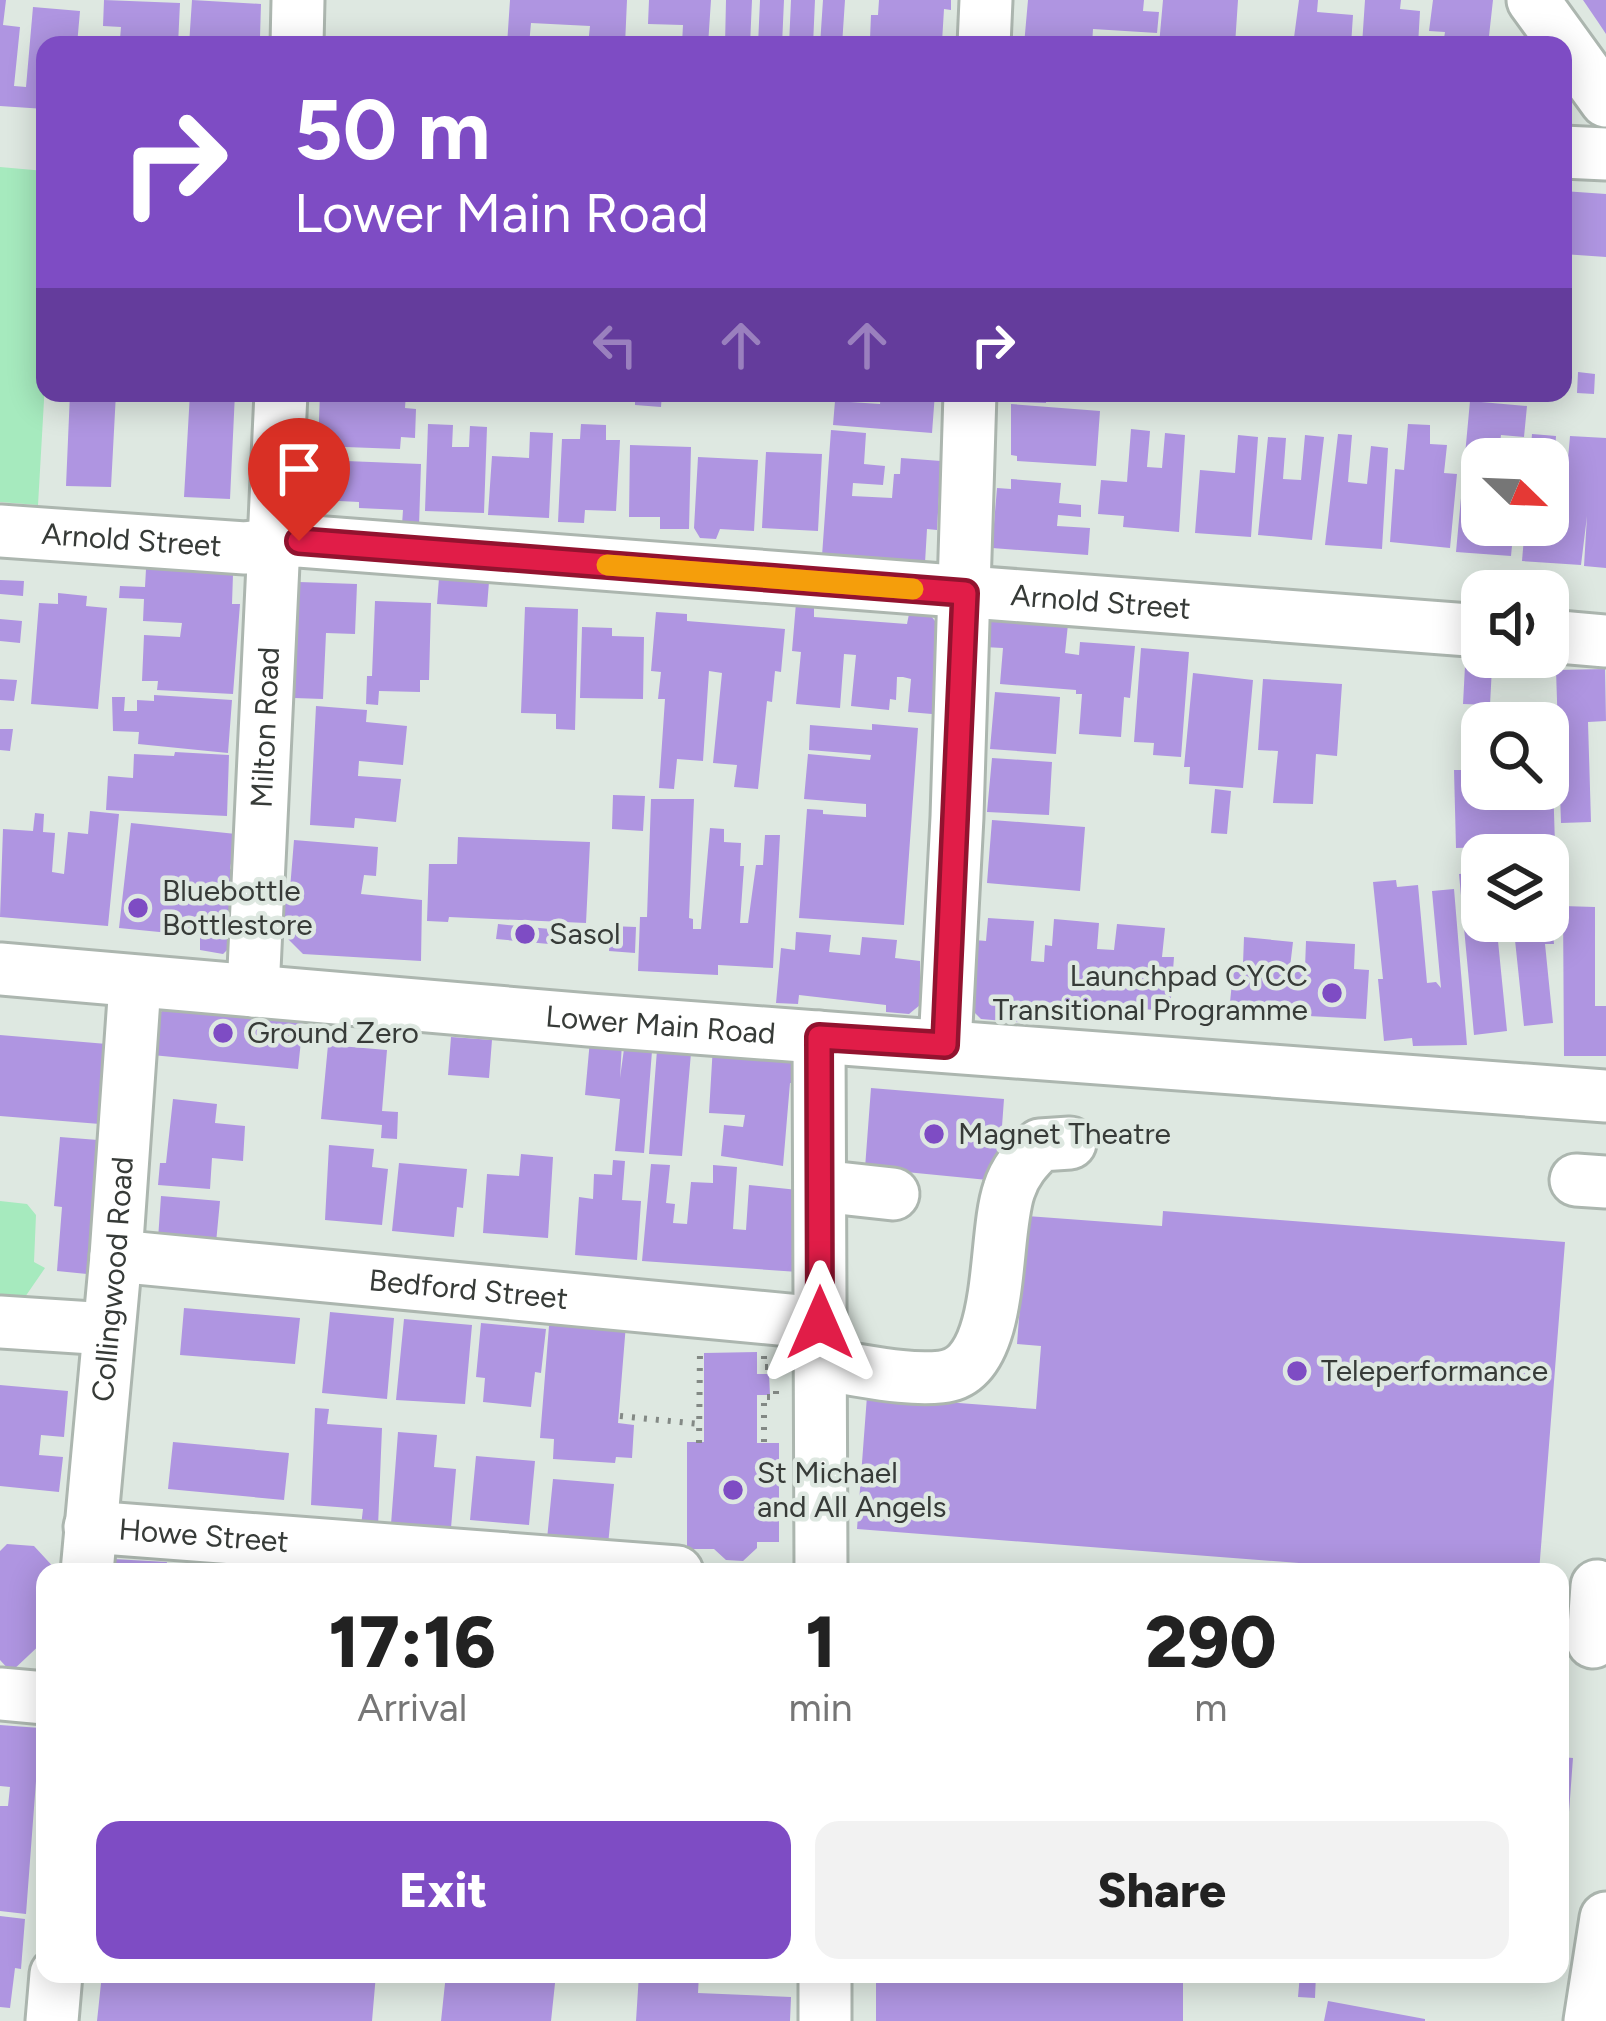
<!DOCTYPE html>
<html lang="en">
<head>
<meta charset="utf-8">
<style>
	body { margin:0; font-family:Figtree,sans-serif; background:#f2f2f2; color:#222; height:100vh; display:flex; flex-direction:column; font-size:45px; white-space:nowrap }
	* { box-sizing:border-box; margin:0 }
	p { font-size:39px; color:#767676 }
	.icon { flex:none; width:66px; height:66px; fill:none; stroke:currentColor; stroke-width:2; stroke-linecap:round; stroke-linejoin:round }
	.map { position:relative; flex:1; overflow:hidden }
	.details { position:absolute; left:36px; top:1563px; width:1533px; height:420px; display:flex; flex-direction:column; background:#fff; border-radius:24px; box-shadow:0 6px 30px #0003 }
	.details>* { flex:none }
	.hud { position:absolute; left:36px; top:36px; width:1536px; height:366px; border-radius:24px; box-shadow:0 6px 30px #0003; background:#7e4cc4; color:#fff; overflow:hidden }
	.needle { width:78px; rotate:113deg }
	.tools { position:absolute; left:1461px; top:438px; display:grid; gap:24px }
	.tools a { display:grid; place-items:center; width:108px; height:108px; border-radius:24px; background:#fff; box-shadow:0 6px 30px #0003; font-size:60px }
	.pin { position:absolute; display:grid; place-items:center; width:102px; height:102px; color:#fff; margin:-123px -51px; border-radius:50% 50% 50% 0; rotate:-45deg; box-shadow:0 0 12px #0007 }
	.pin .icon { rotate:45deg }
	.me { position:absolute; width:132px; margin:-66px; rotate:0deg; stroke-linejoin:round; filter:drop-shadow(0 0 9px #0008) }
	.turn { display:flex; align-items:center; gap:42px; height:252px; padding:0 60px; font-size:54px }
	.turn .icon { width:156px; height:156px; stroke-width:2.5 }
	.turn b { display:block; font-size:84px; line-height:102px }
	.lanes { display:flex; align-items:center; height:114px; padding:0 60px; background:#0003; justify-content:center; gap:60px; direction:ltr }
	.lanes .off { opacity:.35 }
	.eta { display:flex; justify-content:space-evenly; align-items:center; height:204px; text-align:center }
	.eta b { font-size:72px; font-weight:800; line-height:84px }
	.button { display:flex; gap:24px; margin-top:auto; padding:24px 60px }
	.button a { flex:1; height:138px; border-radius:24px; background:#7e4cc4; color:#fff; font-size:48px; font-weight:800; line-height:138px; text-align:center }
	.button a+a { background:#f2f2f2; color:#222 }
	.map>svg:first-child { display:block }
	.green { fill:#a6eabe }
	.building { fill:#af95e1 }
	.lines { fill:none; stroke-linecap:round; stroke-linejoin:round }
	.minor-casing { stroke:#acb6af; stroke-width:57 }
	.path { stroke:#838985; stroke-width:6; stroke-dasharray:3 9; stroke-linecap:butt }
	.minor { stroke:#fff; stroke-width:51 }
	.route-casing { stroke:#92132f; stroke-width:30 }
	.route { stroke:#e11d48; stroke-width:21 }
	.slow { stroke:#f59e0b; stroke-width:21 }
	.poi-dot { fill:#7e4cc4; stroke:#dee8e1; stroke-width:4.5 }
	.labels { text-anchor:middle; stroke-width:9; stroke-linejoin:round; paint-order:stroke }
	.street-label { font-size:30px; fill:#373b38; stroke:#dee8e1 }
	.poi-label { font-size:30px; fill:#373b38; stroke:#dee8e1; text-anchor:start }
</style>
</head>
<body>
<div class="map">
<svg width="1606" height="2021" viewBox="0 0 1606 2021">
	<rect width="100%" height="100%" fill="#dee8e1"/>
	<!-- green -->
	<path class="green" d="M0,167L45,171V383L38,505L0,502Z
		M0,1201L27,1204L36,1215L34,1262L45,1268L25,1297L0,1294Z"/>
	<!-- building -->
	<path class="building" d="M0,0H6L3,25L20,27L14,86L26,87L33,7L80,11L77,45H45V109L0,106Z
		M104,0L180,3L178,45H105V38L120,39L121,27L103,26Z
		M192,0L261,4L260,37H254L253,45H189Z
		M510,0H627L625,45H588L590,26L531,23L529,45H507Z
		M649,0H711L708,45L682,44L683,25L648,24Z
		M726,0H752L750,45H725Z
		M760,0H784L782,45H758Z
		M791,0H815L813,45H789Z
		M823,0H845L842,45H820Z
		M879,0H951V10L944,9L942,42L870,39L871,15H878Z
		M1028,0H1144L1143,11L1159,12L1157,33L1093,29L1092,45H1024Z
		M1163,0H1238L1235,45H1159Z
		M1299,0H1318L1317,12L1353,15L1351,45H1293Z
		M1365,0H1401L1400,9L1420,11L1418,45H1362Z
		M1433,0H1493L1488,45H1443L1445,32L1429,31Z
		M1583,0H1606V34L1598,22Z
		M1563,191L1606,194V257L1563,254Z
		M1578,372L1595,374L1594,394L1577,393Z
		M70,393H116L111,487L66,486Z
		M190,393H235L230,499L184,497Z
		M320,393H406L405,408L416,409L415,438L401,437L400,449L318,446Z
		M635,393H662L661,407L635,405Z
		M881,393H935L932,433L833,425L835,401L880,404Z
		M1018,393H1046V403L1018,402Z
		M1207,393H1264V400L1207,397Z
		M1470,401L1527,406L1524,437L1501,435L1498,459H1482V525H1514L1511,556L1456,552Z
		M1011,404L1100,411L1096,466L1017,461V456L1011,455Z
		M428,424L453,425L452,447H469L470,426L487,427L484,513L425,511Z
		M581,424L606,425V440H620L616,511L585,510L584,523L558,522L562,439H580Z
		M1408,424L1430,425V444L1447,445L1444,473L1457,474L1450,548L1390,542L1395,469L1404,470Z
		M1131,429L1150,431L1147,467L1162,468L1165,433L1185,435L1179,532L1123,527L1124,516L1098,514L1101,480L1127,482Z
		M831,430L866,433L864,464L885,466L883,485L853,483L852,496L892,498L894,474H900L901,458L941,461L937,530L927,529L925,563L822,556Z
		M530,432L553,433L549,518L488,515L492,456L529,458Z
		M1338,434L1352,435L1348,482L1367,484L1371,446L1388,448L1382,549L1325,545Z
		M1532,434L1556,436L1552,493L1560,494L1558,516L1563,517L1570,436L1606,438V568L1584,566L1587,516L1581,565L1522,561L1525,525H1548V459H1530Z
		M1238,435L1258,437L1251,537L1195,533L1200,470L1235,473Z
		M1305,435L1324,437L1312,540L1258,535L1268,437L1286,438L1283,479L1301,480Z
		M630,445L691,447L689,529H660V517H629Z
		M766,452L822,454L818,531L762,528Z
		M698,457L758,460L754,531L720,529L716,539L700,538L694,528Z
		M321,460L421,464L419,526L402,525L403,510L359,508V502L320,500Z
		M1011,479L1061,483L1059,503L1081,505V517L1058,515L1057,526L1090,528L1088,555L992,548L997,488L1011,489Z
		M146,569L233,574L232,604H240L233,694L157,690L158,681H142L144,635L180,637L182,623L143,621L144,599L119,598L120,586L145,587Z
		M439,578L489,582L487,607L437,604Z
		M0,580L24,581L23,596L0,594Z
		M299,582L357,584L355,634L326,633L323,699L294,698Z
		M58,593L87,596L86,606L107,608L98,709L31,704L39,603L58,604Z
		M375,601L431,603L429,680H420V692L379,691L378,705L366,704L367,676H372Z
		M796,603L814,605V617L907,624L909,614L931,616L939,626L932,714L908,712L911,679L903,677H897L896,700L890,699L889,710L851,706L856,655L844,654L840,708L796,704L801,652L792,651Z
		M525,607L578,609L575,730L556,729V714L521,713Z
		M656,612L687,614V621L785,629L781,672L775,671L772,702L767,701L758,789L734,787L737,765L713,763L722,673L709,671L703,761L677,759L674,789L659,788L665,699H658L661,672L651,671Z
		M995,618L1068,624L1065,653L1079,655L1080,642L1135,646L1130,698L1124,697L1121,737L1079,734L1082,694H1076V690L1000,684L1003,648L984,647L986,625Z
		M0,619L22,621L20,643L0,641Z
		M582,627L612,628V636L644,637L643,699L580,698Z
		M1141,648L1189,652L1181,757L1153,755L1154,743L1134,742Z
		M1465,666L1492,667L1490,705L1463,704Z
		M1605,669L1606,721L1588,722L1591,822L1561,823L1556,670Z
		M1193,673L1253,680L1243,788L1189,784L1190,767H1184Z
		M0,679L17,680L14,701L0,700Z
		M1263,679L1342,684L1337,756L1316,754L1313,804L1273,803L1278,751L1258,750Z
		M995,692L1060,697L1056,754L990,749Z
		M154,695L232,700L228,753L138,744L139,732L113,731L112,697H125L124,711H137V700L154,701Z
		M316,706L367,710L366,722L407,726L403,765L359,761L358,776L401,779L396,822L355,818L354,828L310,825Z
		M872,724L918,728L904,925L799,918L807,809L823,810V814L866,817V804L804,799L808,754L870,760L871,755L809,750L810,725L872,730Z
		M0,729H13L10,751L0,750Z
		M1548,747H1552L1555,845L1525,846L1526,854L1498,855H1487V847L1456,848L1454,770H1482V789H1548Z
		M175,752L229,755L227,816L106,810L108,776L133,778L134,754L174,756Z
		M992,758L1052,762L1049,815L987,812Z
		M1215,789L1231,791L1227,834L1211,833Z
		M613,795L645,796L643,831L612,829Z
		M651,799H694L689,918L693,919V929H701L710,828L724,829V842L741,843L740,866H744L740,923H748L756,865H763L765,835H780L773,968L718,965V975L638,971L640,917H647Z
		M90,811L119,814L108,926L0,917L3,829L33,831L35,813L44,814L43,832L55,833L52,872L64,874L68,832L88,834Z
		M992,820L1085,827L1080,891L987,883Z
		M131,823L236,834L230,869L236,870L230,947L223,954L200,950V936L119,928Z
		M458,837L590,842L586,923L449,917L448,922L427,921L429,864H457Z
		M294,840L378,847L376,876L364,875L361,894L422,900L421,961L303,954L282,933L284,890L290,889Z
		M1482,872V921H1496L1507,1031L1474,1035L1459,874Z
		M1396,880L1397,887L1418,885L1427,983L1436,982L1441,988L1432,891L1454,889L1467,1045L1413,1046L1412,1038L1384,1041L1378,979H1383L1373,882Z
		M1563,906L1595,907V1006H1606V1056H1564Z
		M988,918L1034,921L1031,961L1044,962L1045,945L1052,946L1054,919L1099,923L1097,949L1114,950L1117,924L1165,928L1162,957H1174L1170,1011L1041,1002L1039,1024L981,1019L970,1008L975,940L986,941Z
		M1513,921H1552L1554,944H1545L1553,1023L1524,1026Z
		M498,924L550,929L549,944L496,939Z
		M611,926L636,927L635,953L609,951Z
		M796,932L831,935L829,952L860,955L862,937L897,940L895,958L920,961V1005L909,1014L886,1012V1005L799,995L798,1004L776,1003L781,948L795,950Z
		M1244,937L1293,942L1290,967L1305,968L1306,941L1355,944L1354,969L1369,970L1366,1019L1229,1012L1234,963L1243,964Z
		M165,1008L303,1022L298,1069L152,1055L156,1017Z
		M0,1035L107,1044L100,1124L0,1116Z
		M451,1037L492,1040L489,1078L448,1075Z
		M590,1040L622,1043L620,1078L624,1049L652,1051L644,1153L615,1151L620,1099L585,1095Z
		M328,1045L387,1050L382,1111L398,1112L397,1139L381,1138L382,1125L321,1119Z
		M713,1045L793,1052L800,1083H790L783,1166L721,1156L724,1125L743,1127L745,1115L709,1113Z
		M657,1050L691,1053L682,1156L649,1154Z
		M871,1088L1004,1099L998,1181L865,1168Z
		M173,1099L217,1104L215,1123L245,1126L243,1161L212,1158L210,1189L158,1185L160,1163H166Z
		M60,1137L98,1140L87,1274L57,1271L62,1207L54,1206Z
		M329,1145L374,1149L372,1167L388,1169L382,1225L325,1220Z
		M521,1154L553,1157L548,1238L483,1233L487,1174L519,1176Z
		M613,1160L625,1161L622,1200L641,1201L637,1260L575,1255L579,1197L593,1199L594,1174L612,1175Z
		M399,1163L467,1169L463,1208L457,1207L454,1237L392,1231Z
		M651,1164L670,1165L666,1203L675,1204L673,1223L687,1224L691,1182L713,1183V1165L737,1167L733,1229L746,1230L749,1185L798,1190V1272L642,1261Z
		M161,1196L220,1201L216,1243L158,1239Z
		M1163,1211L1565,1242L1539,1572H1415L857,1529L867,1396L1036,1409L1041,1346L1017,1344L1027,1216L1162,1226Z
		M184,1308L300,1318L295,1364L180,1355Z
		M330,1312L394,1318L387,1399L322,1393Z
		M404,1319L472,1325L465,1404L396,1400Z
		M564,1320L626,1324L618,1423L634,1425L632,1458L616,1457L615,1463L553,1459L554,1439L540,1438L549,1326H563Z
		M481,1323L546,1329L541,1373L535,1372L531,1407L483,1402L485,1378L476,1377Z
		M757,1352V1374H769L770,1395H757V1443H779V1542H757V1548L743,1561L726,1560L714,1549H687V1442H704V1353Z
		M0,1385L68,1391L64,1437L41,1435L39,1455L63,1457L59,1492L0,1486Z
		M315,1408L329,1409L327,1424L382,1428L378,1527L361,1526L363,1509L311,1505Z
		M398,1432L437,1435L434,1467L456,1469L451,1528L391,1524Z
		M173,1442L289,1453L284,1500L168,1489Z
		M476,1456L535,1461L529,1525L470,1520Z
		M553,1479L614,1484L608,1545L547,1539Z
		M7,1544L34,1546L58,1572H45V1640L11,1672L0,1660V1551Z
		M113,1559L167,1562L166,1566L193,1572H112Z
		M0,1725L40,1728L26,1914L0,1911V1806H8L10,1787L0,1786Z
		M1560,1757L1573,1758L1563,1893H1560Z
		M0,1916L25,1919L21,1969L15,1968L10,2008L0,2007Z
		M102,1974H376L372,2021H97Z
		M446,1974H556L551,2021H441Z
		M639,1974H699L698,1993L791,1997L790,2021H636Z
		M876,1974H1183V2021H876Z
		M1300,1974H1316L1315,1998L1298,1997Z
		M1328,2001L1425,2019V2021H1324Z"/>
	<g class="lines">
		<defs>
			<g id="minor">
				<path d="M1533,0L1606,101"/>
				<path d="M297,45L298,0"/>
				<path d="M984,45L986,0"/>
				<path d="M1563,152L1606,154"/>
				<path id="s1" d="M0,531L245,548L299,541L1482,631"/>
				<path d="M1548,636L1606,641"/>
				<path id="s2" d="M0,969L589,1020L1606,1096"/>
				<path id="s3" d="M253,991L281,393"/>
				<path d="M819,1037L821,1572"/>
				<path d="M945,1045L957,817L970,393"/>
				<path d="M1576,1180L1606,1182"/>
				<path d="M820,1186L893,1194"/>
				<path id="s4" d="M116,1256L820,1323"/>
				<path d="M0,1322L108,1329"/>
				<path d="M821,1365C859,1369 903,1381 941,1377C1007,1371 992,1239 1009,1190C1015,1171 1026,1159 1040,1145L1070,1143"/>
				<path id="s5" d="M90,1527L677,1572"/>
				<path id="s6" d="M87,1572L116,1256L135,984"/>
				<path d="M1593,1642L1597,1586"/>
				<path d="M0,1694L45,1698"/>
				<path d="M52,2021L56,1974"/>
				<path d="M825,2021V1974"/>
				<path d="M1590,2021L1606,1918"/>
			</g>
		</defs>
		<!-- minor casing -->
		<use href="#minor" class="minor-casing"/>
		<!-- path -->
		<path class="path" d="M764,1356V1367H776V1372
			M620,1416L699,1424
			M764,1442V1397H776V1391
			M699,1443L700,1351"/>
		<!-- minor -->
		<use href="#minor" class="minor"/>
	</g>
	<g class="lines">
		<defs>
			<path id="route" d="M299,541L965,593L945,1045L819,1037L820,1323"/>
		</defs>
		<!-- route casing -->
		<use href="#route" class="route-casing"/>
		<!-- route -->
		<use href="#route" class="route"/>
		<!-- slow -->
		<path class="slow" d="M607,565L913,589"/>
	</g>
	<!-- markers -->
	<g class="poi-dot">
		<circle cx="138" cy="908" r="12"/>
		<circle cx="525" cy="934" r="12"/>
		<circle cx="1332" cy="993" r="12"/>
		<circle cx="223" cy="1033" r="12"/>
		<circle cx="934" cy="1134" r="12"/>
		<circle cx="1297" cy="1371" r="12"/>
		<circle cx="733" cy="1490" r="12"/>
	</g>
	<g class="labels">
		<!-- street labels -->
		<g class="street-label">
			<text dy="10" stroke="none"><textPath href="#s1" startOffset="132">Arnold Street</textPath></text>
			<text dy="10" stroke="none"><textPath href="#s1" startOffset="1104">Arnold Street</textPath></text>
			<text dy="10" stroke="none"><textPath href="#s3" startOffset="264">Milton Road</textPath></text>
			<text dy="10" stroke="none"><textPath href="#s2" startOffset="663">Lower Main Road</textPath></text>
			<text dy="10" stroke="none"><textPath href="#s6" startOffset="294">Collingwood Road</textPath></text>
			<text dy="10" stroke="none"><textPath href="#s4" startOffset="354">Bedford Street</textPath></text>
			<text dy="10" stroke="none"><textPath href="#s5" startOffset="114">Howe Street</textPath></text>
		</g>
		<!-- poi labels -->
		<g class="poi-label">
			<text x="162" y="901">Bluebottle<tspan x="162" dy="34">Bottlestore</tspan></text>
			<text x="549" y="944">Sasol</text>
			<text x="1308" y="986" text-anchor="end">Launchpad CYCC<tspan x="1308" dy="34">Transitional Programme</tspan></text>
			<text x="247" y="1043">Ground Zero</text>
			<text x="958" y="1144">Magnet Theatre</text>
			<text x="1321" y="1381">Teleperformance</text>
			<text x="757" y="1483">St Michael<tspan x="757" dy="34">and All Angels</tspan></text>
		</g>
	</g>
</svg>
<div class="tools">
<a><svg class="needle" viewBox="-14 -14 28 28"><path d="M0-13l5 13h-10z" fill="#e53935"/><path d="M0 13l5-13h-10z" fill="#767676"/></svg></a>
<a><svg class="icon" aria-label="sound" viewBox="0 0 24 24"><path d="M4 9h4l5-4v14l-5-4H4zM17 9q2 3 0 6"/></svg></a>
<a><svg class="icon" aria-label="search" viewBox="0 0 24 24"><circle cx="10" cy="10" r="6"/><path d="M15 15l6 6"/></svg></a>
<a><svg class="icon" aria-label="layers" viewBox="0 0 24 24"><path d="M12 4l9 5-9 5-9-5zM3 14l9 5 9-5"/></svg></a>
</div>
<div class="pin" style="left:299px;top:541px;background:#d93025"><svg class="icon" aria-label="arrive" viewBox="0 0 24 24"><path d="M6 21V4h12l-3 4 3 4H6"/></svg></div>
<svg class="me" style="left:820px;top:1323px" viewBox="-20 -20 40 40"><path d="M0-17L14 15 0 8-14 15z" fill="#e11d48" stroke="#fff" stroke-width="4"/></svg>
<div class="hud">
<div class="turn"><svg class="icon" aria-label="right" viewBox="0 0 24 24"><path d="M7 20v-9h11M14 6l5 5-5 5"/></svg><div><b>50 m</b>Lower Main Road</div></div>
<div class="lanes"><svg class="icon off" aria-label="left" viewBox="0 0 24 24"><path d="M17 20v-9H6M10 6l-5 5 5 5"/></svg><svg class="icon off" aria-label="ahead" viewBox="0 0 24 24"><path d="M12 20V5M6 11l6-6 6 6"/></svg><svg class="icon off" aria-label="ahead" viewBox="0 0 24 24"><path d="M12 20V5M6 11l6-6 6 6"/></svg><svg class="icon" aria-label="right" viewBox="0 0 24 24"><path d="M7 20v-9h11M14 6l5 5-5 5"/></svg></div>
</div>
<section class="details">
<div class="eta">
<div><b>17:16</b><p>Arrival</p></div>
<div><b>1</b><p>min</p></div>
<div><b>290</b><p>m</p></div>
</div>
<div class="button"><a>Exit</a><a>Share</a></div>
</section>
</div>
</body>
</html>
